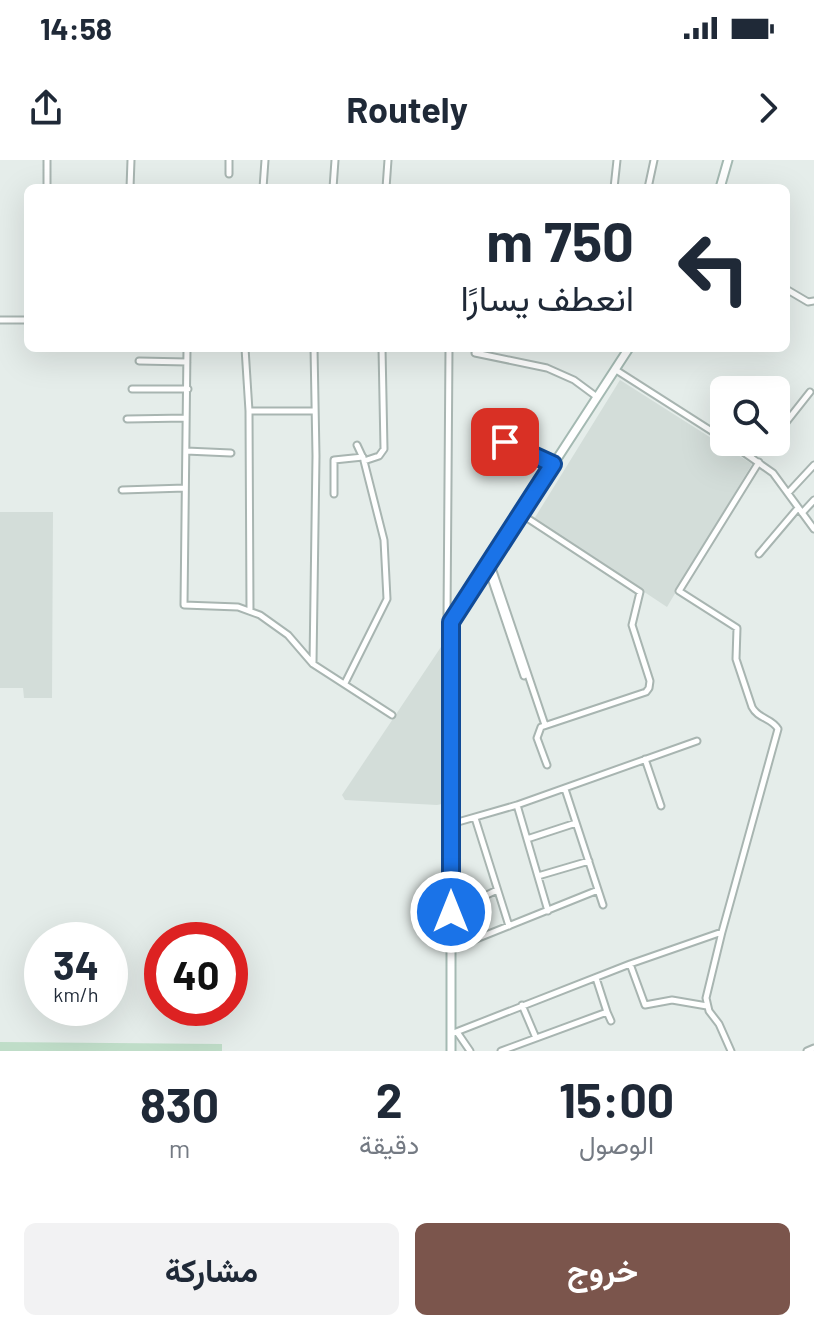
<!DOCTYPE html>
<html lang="ar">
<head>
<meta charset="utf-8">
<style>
	body { margin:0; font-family:Barlow,Vazirmatn,sans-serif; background:#f2f2f3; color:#1f2937; direction:rtl; height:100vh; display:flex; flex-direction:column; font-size:30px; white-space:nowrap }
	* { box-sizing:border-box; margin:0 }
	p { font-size:26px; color:#747a83 }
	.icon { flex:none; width:44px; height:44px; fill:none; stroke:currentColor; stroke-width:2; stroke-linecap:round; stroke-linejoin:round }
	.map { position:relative; height:891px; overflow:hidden; direction:ltr }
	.details { display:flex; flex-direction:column; background:#fff; flex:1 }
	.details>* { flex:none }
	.banner { position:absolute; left:24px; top:24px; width:766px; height:168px; border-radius:12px; box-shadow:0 8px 32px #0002; direction:rtl; background:#fff; color:#1f2937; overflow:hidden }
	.buttons { position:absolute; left:710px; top:216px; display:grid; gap:16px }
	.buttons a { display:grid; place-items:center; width:80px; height:80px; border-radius:12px; background:#fff; box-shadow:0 8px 32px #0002; font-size:40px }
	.speed { position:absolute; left:24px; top:762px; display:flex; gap:16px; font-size:40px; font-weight:700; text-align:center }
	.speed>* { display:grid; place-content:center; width:104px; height:104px; border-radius:50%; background:#fff; box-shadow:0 8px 32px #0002; line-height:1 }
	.speed small { font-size:20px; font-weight:400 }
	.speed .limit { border:12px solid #d22; background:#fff; color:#111 }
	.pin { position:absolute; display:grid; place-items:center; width:68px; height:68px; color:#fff; margin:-34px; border-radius:16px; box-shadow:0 4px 12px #0006 }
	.me { position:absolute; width:88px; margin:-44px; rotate:0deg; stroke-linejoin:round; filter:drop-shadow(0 0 6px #0008) }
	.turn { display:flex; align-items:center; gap:28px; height:168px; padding:0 24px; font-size:36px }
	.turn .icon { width:104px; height:104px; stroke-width:2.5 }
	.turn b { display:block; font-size:56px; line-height:68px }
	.eta { display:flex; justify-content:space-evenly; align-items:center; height:136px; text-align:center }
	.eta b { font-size:48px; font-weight:700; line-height:56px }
	.button { display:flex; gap:16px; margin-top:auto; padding:16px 24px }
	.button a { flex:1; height:92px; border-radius:12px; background:#7b554c; color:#fff; font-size:32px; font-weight:700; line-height:92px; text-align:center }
	.button a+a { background:#f2f2f3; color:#1f2937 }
	.status { display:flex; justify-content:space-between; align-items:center; height:56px; padding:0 40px; background:#fff; direction:ltr }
	.status svg { height:22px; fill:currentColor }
	header { display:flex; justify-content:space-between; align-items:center; height:104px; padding:0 24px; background:#fff; font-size:36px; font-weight:700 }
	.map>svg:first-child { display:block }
	.built { fill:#d3ddd9 }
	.green { fill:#bfddc8 }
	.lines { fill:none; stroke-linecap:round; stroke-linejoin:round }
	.street-casing { stroke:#a8b5b1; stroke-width:9 }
	.secondary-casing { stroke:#a4b9b2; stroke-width:11 }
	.street { stroke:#fff; stroke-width:5 }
	.secondary { stroke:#fff; stroke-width:7 }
	.route-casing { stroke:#114b97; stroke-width:20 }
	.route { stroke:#1a73e8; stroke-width:14 }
</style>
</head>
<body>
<div class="status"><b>14:58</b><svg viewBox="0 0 49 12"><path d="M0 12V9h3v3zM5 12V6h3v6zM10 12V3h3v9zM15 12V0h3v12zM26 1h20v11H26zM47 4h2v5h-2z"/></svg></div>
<header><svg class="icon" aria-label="forward" viewBox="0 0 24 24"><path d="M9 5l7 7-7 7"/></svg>Routely<svg class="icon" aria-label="share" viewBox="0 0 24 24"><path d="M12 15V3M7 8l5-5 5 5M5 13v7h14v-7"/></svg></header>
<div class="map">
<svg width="814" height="891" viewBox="0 0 814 891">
	<rect width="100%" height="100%" fill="#e5edea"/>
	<!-- built -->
	<path class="built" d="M620,220L752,304L667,447L534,359Z
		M0,352H53L52,538H24L23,528H0Z
		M447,478V643L437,645L345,640L342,635Z"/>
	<!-- green -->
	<path class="green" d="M0,882L222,884V891H0Z"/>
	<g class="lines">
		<defs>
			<path id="street" d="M229,14V0
				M47,28V0
				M130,28L131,0
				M263,28L265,0
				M333,28L335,0
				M386,28L388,0
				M614,28L617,0
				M648,28L654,0
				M786,129L808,142L814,141
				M0,160H28
				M187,188L184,445L238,447L260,455L288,475L313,504L392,555
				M245,188L249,251L250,451
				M449,188L447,458L451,462
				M475,193L547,208L574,220L597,237
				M139,201L187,202
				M616,210L724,279
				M132,229H188
				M249,251H315
				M127,259L186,258
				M776,275L810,232
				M502,281L553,304
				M729,282L773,313L814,369
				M357,285L364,300
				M186,291L231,293
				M750,296L770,282
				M122,330L185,328
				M788,333L814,305
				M334,334V300L363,297
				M802,353L814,340
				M521,354L640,432L632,465L650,521L649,528L646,532L541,567L537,578L547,605
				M759,394L798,348
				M490,402L545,565
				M487,406L524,516
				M313,503L316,296L314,188
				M345,523L387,439L384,380L364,301L379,296L384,289L382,188
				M645,599L661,646
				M565,629L603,745
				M517,645L548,751
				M475,658L509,766
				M451,664L517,645L697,581
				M527,679L576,663
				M538,716L589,701
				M452,752L497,730
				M722,772L778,569C772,558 758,559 752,547L736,499L737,468L679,431L759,302
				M451,789L598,730
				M630,804L645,845L672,840L707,846
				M522,845L536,878
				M607,852L611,861
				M457,872L470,891
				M451,874L630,804L722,772L706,838L709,851L719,864L731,891
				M501,891L607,852L596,818
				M807,891L814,888"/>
			<path id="secondary" d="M720,28L728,0
				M451,891V462L629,188"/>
		</defs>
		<!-- street casing -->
		<use href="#street" class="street-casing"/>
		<!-- secondary casing -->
		<use href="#secondary" class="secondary-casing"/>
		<!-- street -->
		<use href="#street" class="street"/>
		<!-- secondary -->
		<use href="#secondary" class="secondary"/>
	</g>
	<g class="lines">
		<defs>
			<path id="route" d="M451,752V462L553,304L505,282"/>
		</defs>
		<!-- route casing -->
		<use href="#route" class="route-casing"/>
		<!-- route -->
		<use href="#route" class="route"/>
	</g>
</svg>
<div class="buttons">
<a><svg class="icon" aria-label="search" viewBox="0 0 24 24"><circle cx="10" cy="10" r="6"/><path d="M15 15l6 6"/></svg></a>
</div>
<div class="speed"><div>34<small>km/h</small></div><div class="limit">40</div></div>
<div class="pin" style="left:505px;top:282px;background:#d93025"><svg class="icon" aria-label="arrive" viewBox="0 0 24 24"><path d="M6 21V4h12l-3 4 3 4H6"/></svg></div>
<svg class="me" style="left:451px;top:752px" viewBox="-20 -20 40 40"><circle r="17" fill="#1a73e8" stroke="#fff" stroke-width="3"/><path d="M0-11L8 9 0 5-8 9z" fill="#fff"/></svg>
<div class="banner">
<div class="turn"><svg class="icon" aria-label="left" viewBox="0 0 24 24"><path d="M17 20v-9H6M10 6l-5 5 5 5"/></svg><div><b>750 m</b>انعطف يسارًا</div></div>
</div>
</div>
<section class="details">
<div class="eta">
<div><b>15:00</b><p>الوصول</p></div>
<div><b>2</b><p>دقيقة</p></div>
<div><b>830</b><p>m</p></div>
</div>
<div class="button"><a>خروج</a><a>مشاركة</a></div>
</section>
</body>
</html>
